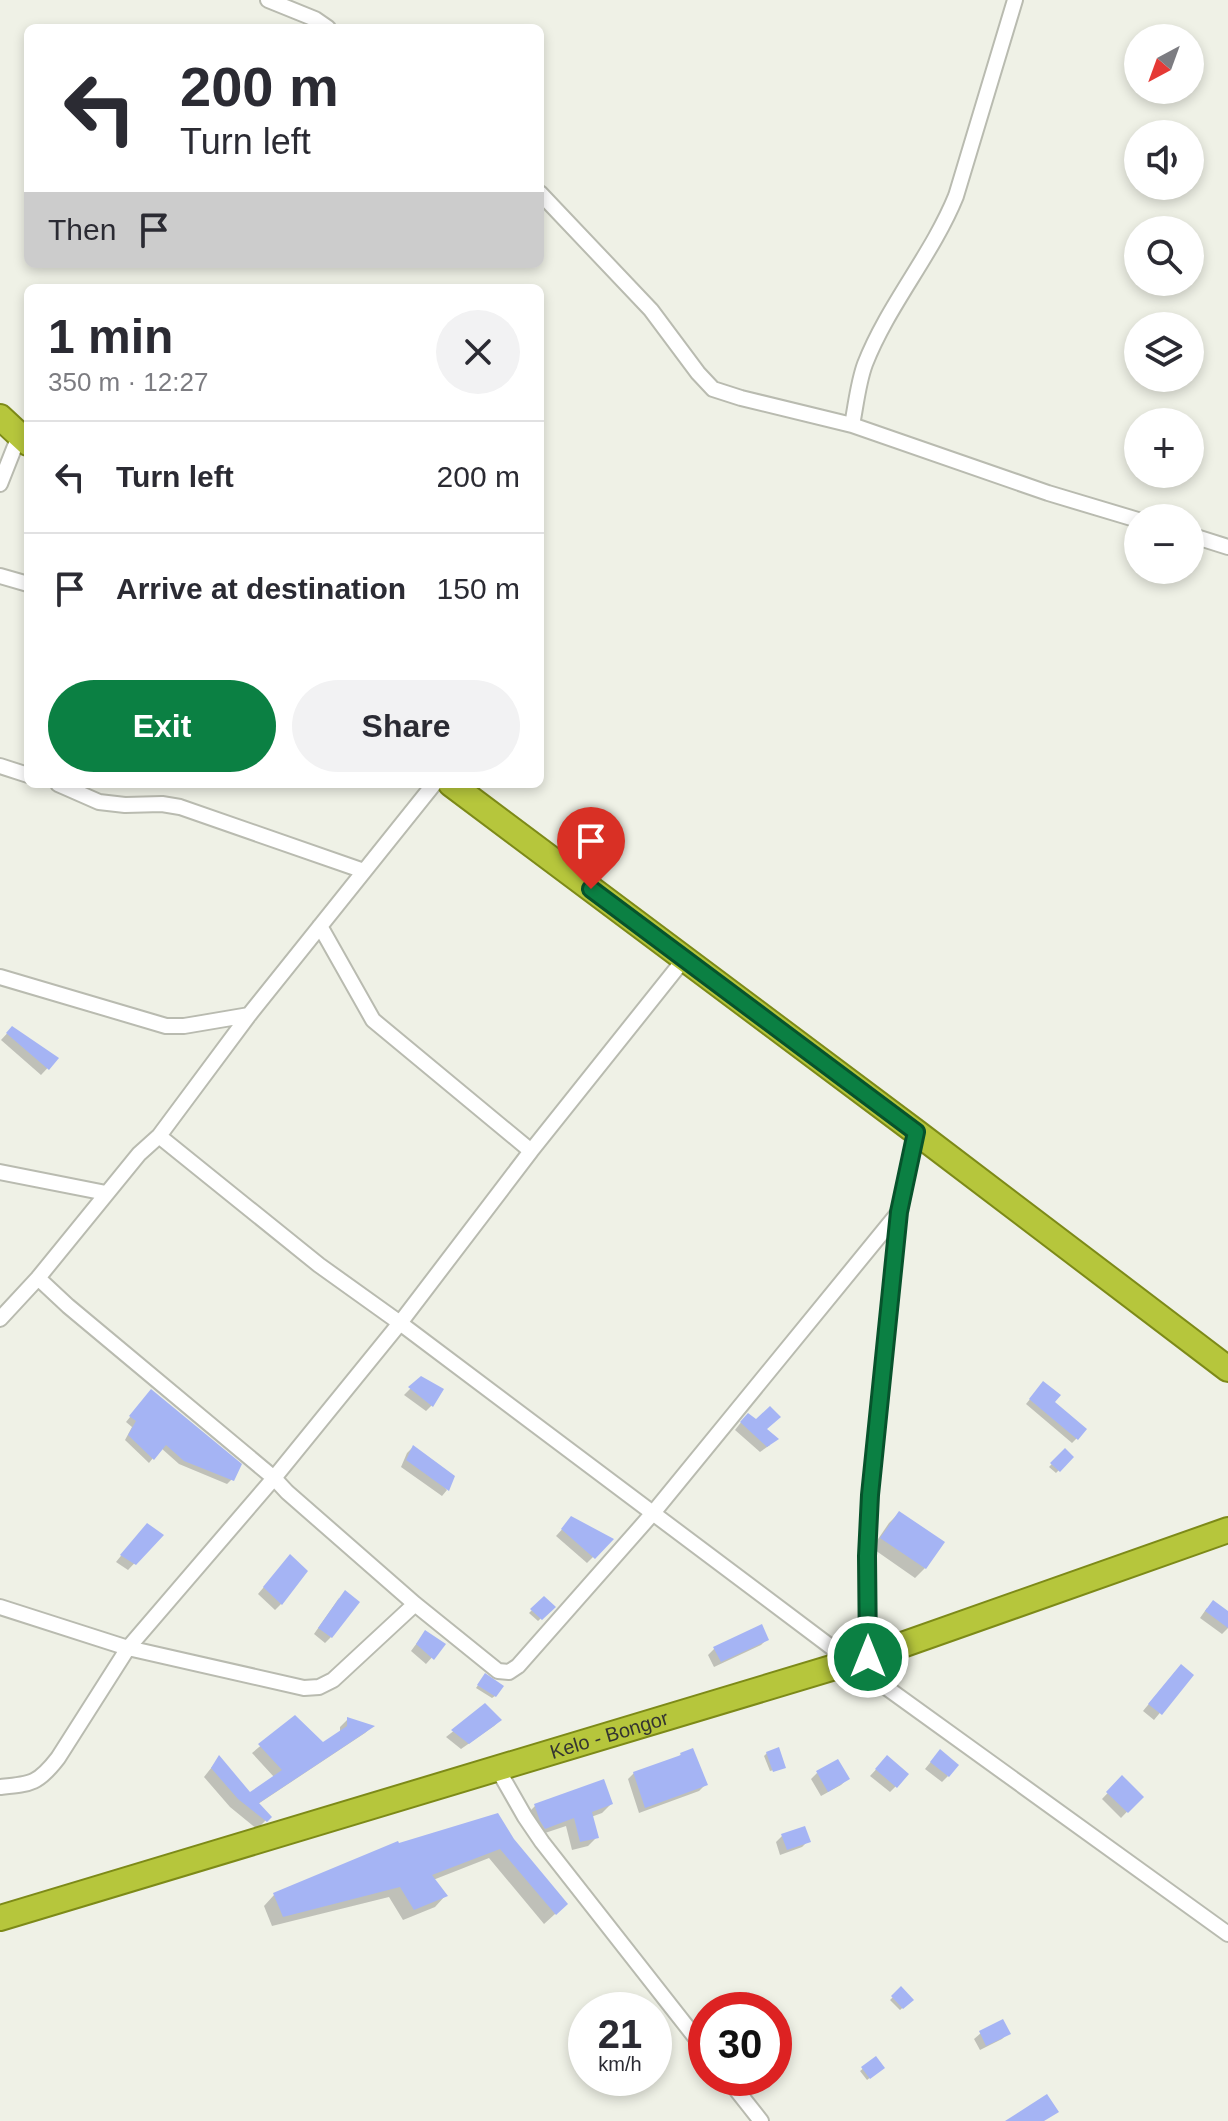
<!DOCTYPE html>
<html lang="en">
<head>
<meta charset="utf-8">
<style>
	body { margin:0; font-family:Arial,sans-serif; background:#f2f2f3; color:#2b2b33; height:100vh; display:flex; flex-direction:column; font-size:30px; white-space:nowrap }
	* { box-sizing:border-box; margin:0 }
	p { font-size:26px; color:#7c7c81 }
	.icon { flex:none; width:44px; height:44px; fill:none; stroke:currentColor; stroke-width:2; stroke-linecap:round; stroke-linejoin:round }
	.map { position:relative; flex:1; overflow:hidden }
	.drawer { position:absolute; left:24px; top:284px; width:520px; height:504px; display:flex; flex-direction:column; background:#fff; border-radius:12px; box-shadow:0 4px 12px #0003 }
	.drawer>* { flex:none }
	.guide { position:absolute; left:24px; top:24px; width:520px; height:244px; border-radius:12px; box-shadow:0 4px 12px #0003; background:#fff; color:#2b2b33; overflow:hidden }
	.needle { width:52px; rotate:221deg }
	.buttons { position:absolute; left:1124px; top:24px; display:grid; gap:16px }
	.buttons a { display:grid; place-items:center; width:80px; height:80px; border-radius:50%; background:#fff; box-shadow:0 4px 12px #0003; font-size:40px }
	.speed { position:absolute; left:568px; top:1992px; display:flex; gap:16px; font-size:40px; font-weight:700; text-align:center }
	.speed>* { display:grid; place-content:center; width:104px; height:104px; border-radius:50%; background:#fff; box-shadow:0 4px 12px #0003; line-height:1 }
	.speed small { font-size:20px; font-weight:400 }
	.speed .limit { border:12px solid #d22; background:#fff; color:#111 }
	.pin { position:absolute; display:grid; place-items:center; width:68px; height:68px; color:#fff; margin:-82px -34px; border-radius:50% 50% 50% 0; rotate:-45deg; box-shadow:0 0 8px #0007 }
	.pin .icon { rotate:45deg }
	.me { position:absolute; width:88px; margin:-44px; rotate:0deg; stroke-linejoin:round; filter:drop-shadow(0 0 6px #0008) }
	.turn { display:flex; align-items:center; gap:28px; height:168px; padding:0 24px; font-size:36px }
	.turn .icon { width:104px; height:104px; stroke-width:2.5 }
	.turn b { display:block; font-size:56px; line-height:68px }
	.then { display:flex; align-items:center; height:76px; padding:0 24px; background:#0003; gap:16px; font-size:30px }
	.round { display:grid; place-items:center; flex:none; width:84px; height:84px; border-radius:42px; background:#f2f2f3 }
	.headline { display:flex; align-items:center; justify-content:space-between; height:136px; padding:0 24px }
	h1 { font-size:48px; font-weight:700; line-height:60px }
	.action { display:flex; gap:16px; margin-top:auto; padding:16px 24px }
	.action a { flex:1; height:92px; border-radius:48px; background:#0b8043; color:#fff; font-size:32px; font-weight:700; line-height:92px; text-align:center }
	.action a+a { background:#f2f2f3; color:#2b2b33 }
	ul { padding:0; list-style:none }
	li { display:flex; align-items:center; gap:24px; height:112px; padding:0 24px; border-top:2px solid #e1e1e2 }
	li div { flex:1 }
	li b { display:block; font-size:30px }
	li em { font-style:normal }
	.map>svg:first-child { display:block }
	.shadow { fill:#0003 }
	.building { fill:#a5b4f4 }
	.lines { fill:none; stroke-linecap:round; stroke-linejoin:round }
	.minor-casing { stroke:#b9bbb0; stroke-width:18 }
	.trunk-casing { stroke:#7d8a18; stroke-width:28 }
	.minor { stroke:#fff; stroke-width:14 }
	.trunk { stroke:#b6c63c; stroke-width:24 }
	.route-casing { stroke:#07532c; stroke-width:20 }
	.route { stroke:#0b8043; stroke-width:14 }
	.labels { text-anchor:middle; stroke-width:7; stroke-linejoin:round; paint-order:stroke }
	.street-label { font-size:20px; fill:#343531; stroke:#fcfff3 }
</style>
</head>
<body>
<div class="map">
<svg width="1228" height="2121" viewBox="0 0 1228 2121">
	<rect width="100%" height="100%" fill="#eff1e6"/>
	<!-- shadow -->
	<path class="shadow" d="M12,1028L56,1059L41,1075L1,1040Z
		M421,1378L432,1405L426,1411L404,1395Z
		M1039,1388L1052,1403L1077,1438L1072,1443L1026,1404Z
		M147,1396L232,1479L227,1484L179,1464L161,1448L149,1463L125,1440L132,1427L126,1422Z
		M742,1421L765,1430L770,1445L760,1452L735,1430Z
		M413,1447L447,1490L442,1496L401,1467L407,1453Z
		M1065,1450L1072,1457L1056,1473L1049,1467Z
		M899,1513L942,1543L925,1568L915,1578L872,1548L889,1523Z
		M566,1525L610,1540L587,1563L556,1536Z
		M141,1531L161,1535L128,1570L116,1562Z
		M284,1563L281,1604L275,1610L258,1594Z
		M339,1598L331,1637L325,1643L314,1634Z
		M544,1598L553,1607L538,1621L529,1613Z
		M1207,1608L1228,1613V1628L1222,1634L1200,1618Z
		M425,1632L443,1645L426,1664L411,1651Z
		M767,1639L761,1645L714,1667L708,1655L715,1648Z
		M1175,1672L1191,1675L1154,1720L1143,1711Z
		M483,1678L495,1696L492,1698L476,1688Z
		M485,1706L500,1720L494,1726L461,1749L446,1737Z
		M294,1718L323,1745L340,1733V1727L347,1720L372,1727L365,1733L258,1804L269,1817L257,1829L230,1807L204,1777L219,1758L249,1794L274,1777L252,1753Z
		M767,1753L784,1767L770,1771L764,1756Z
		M681,1754L705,1785L699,1791L639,1813L628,1779L634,1773L678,1758Z
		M934,1758L948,1776L942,1782L925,1769Z
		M881,1764L896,1786L890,1792L870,1776Z
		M817,1773L847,1779L841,1785L821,1796L811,1779Z
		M1122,1778L1141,1797L1121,1818L1102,1799Z
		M611,1804L602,1813L591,1817L597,1837L588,1846L572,1850L566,1826L536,1836L526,1815L535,1806Z
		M782,1836L808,1841L802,1847L780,1855L776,1842Z
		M513,1841L566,1904L544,1924L489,1858L433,1880L445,1896L435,1907L403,1920L389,1897L272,1926L264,1906L274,1895Z
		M901,1989L911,2000L900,2010L890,2000Z
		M654,2019L664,2031L654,2040Z
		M981,2033H1008L1002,2039L980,2050L974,2039Z
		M875,2059L882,2068L867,2080L860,2071Z"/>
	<!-- building -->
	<path class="building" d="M12,1026L59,1058L49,1070L6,1033Z
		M421,1376L444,1389L433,1407L408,1387Z
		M1043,1381L1061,1395L1055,1402L1087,1429L1078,1440L1029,1399Z
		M151,1389L242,1464L234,1481L184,1461L166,1445L154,1460L128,1435L136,1421L129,1416Z
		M770,1406L781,1417L767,1429L779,1439L767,1447L740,1422L748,1413L756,1419Z
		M413,1445L455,1476L449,1491L406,1460Z
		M1065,1448L1074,1457L1060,1472L1050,1463Z
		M899,1511L945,1542L926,1569L880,1538Z
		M571,1516L614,1539L595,1559L561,1529Z
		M147,1523L164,1535L136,1565L120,1555Z
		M290,1554L308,1571L282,1605L263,1587Z
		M345,1590L360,1602L332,1638L318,1628Z
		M544,1596L556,1607L542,1620L530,1609Z
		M1213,1600L1228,1611V1628L1205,1611Z
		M762,1624L769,1640L721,1662L713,1647Z
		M425,1630L446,1644L434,1660L416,1644Z
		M1181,1664L1194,1675L1162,1715L1148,1704Z
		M485,1673L504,1686L496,1697L477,1685Z
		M485,1703L502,1720L469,1744L451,1730Z
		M295,1715L323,1742L347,1726V1717L375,1726L259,1803L272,1817L267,1822L238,1799L211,1768L219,1755L250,1792L282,1770L258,1744Z
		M779,1747L786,1768L773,1772L766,1752Z
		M693,1748L708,1785L645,1808L633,1772L681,1755L680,1753Z
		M940,1749L959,1765L949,1777L930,1762Z
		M887,1755L909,1774L897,1788L875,1769Z
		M838,1759L850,1779L828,1792L816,1771Z
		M1122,1775L1144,1797L1128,1813L1106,1792Z
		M604,1779L613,1804L592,1812L599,1838L580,1842L574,1818L545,1829L540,1821L534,1804Z
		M498,1813L514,1839L568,1904L556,1915L500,1849L432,1875L448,1896L414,1910L400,1887L283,1917L273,1893L398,1841L399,1843Z
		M805,1826L811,1842L787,1850L781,1834Z
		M901,1986L914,2000L903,2009L891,1996Z
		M749,1992L764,2010H729Z
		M1003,2019L1011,2034L986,2046L979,2031Z
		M876,2056L885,2068L870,2079L861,2067Z
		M1047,2094L1059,2112L1044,2121H1005Z"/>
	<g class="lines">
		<defs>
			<path id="minor" d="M268,0L315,19L328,28
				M540,193L651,310L698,373L713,389L741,398L852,425L1048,493L1138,520
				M852,425C856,405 858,383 865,364C888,305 932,255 956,196L1015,0
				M0,484L19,436
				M1190,535L1228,547
				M0,576L28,584
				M0,766L28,775
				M58,784L99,802L125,805L162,804L180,807L364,871
				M320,926L373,1020L531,1151
				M0,977L166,1026H184L249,1015
				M159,1136L319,1265L400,1323L851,1662L1228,1934
				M0,1172L106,1193
				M38,1278L68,1306L274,1478L287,1492L415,1604L498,1671L509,1672L518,1666L653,1513L899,1212
				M0,1319L38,1278L139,1154L159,1136L249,1015L434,784
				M0,1607L128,1648L304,1688L319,1687L333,1680L415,1604
				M868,1657L867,1556L870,1495L899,1212L916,1132
				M497,1768L525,1817L542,1842L706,2051
				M0,1787C31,1784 38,1784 58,1758L128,1648L274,1478L400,1323L531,1151L685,958
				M727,2078L761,2121"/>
			<g id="trunk">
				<path d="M0,417L28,443"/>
				<path d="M451,784L916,1132L1228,1369"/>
				<path id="s1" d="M0,1918L868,1657L1228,1530"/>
			</g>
		</defs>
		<!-- minor casing -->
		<use href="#minor" class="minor-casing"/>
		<!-- trunk casing -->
		<use href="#trunk" class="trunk-casing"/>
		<!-- minor -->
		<use href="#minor" class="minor"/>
		<!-- trunk -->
		<use href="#trunk" class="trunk"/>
	</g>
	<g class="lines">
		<defs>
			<path id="route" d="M591,889L916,1132L899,1212L870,1495L867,1556L868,1657"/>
		</defs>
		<!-- route casing -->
		<use href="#route" class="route-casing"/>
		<!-- route -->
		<use href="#route" class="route"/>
	</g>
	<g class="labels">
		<!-- street labels -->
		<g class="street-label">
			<text dy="7" stroke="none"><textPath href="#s1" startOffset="636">Kelo - Bongor</textPath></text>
		</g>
	</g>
</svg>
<div class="buttons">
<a><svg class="needle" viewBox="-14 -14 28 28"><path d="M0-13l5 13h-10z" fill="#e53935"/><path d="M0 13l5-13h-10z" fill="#7c7c81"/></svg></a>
<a><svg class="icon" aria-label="sound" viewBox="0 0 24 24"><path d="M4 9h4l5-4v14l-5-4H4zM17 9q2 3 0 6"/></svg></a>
<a><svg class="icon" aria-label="search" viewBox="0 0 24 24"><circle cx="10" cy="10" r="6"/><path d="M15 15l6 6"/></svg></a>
<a><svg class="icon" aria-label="layers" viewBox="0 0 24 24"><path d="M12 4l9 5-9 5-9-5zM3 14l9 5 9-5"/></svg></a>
<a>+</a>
<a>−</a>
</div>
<div class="speed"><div>21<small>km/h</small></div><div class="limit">30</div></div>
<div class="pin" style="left:591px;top:889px;background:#d93025"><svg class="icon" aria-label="arrive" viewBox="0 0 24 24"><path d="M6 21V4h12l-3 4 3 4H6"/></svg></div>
<svg class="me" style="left:868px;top:1657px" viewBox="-20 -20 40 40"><circle r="17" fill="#0b8043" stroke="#fff" stroke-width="3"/><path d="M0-11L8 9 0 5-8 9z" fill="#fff"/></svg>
<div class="guide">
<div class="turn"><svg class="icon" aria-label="left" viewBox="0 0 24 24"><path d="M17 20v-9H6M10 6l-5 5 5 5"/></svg><div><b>200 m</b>Turn left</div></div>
<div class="then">Then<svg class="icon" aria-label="arrive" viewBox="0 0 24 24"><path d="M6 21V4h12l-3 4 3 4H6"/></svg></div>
</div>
<section class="drawer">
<div class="headline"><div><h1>1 min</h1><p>350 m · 12:27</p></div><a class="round"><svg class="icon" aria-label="close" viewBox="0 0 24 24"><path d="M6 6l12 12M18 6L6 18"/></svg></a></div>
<ul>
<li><svg class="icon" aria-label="left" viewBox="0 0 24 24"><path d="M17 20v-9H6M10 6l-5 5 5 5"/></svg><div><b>Turn left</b></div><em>200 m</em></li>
<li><svg class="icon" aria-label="arrive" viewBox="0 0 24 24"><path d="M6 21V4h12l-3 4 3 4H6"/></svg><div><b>Arrive at destination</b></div><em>150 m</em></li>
</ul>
<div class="action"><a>Exit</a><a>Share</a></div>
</section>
</div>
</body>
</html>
